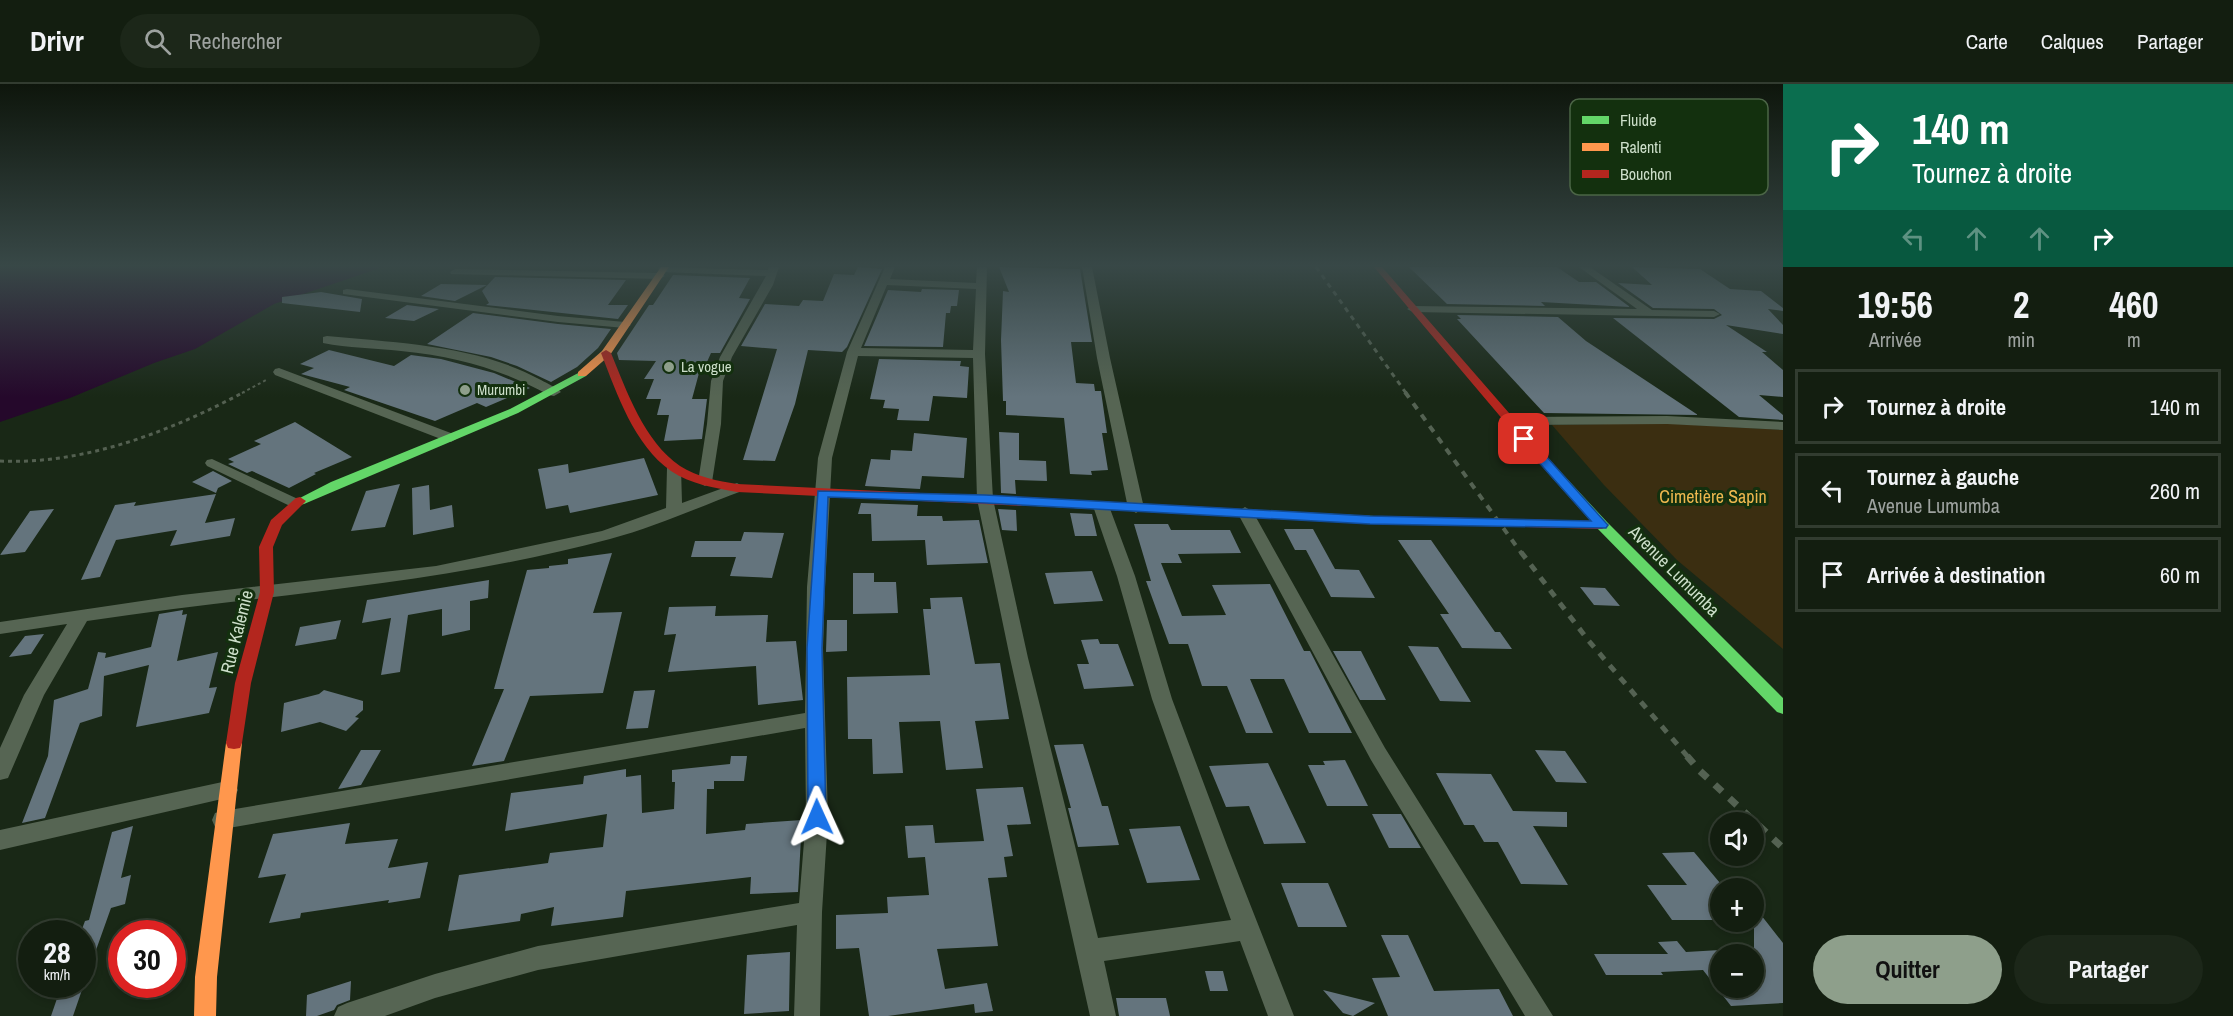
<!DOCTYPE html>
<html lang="fr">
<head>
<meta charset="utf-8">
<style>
	body { margin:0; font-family:"Archivo Narrow",sans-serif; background:#1c2719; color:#f1f3f6; height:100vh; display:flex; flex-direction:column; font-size:22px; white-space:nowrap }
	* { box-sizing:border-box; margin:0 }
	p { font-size:20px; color:#9da29f }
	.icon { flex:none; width:33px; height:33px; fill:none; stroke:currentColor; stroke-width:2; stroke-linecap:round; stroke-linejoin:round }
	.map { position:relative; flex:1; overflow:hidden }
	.details { display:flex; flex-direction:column; background:#131e10; width:450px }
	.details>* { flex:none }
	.banner { background:#0b6e4f; color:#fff; overflow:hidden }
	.tools { position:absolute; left:1710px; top:728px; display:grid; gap:12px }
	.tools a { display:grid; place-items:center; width:54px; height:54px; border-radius:50%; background:#131e10; box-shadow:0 3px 9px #0003,0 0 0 2px #323c30; font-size:30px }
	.speed { position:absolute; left:18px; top:836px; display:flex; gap:12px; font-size:30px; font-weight:700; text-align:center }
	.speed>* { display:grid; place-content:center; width:78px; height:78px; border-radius:50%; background:#131e10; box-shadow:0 3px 9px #0003,0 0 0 2px #323c30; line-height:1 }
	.speed small { font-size:15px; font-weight:400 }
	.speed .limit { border:9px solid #d22; background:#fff; color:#111 }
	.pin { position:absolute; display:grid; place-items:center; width:51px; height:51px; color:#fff; margin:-26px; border-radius:12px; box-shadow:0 3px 9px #0006 }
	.me { position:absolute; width:66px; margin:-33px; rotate:359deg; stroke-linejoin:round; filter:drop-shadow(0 0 4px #0008) }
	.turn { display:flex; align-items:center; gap:21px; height:126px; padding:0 30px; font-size:27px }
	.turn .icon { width:78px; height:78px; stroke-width:2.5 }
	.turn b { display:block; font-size:42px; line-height:51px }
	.lanes { display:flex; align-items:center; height:57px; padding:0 30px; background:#0003; justify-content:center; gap:30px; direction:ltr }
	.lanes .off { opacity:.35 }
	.eta { display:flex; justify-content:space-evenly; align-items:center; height:102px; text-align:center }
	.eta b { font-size:36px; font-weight:800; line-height:42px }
	.primary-button { display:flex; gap:12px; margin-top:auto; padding:12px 30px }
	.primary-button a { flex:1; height:69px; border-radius:36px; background:#8e9f8b; color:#111; font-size:24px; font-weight:800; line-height:69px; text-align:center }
	.primary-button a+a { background:#1c2719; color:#f1f3f6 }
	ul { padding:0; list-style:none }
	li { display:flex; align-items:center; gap:18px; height:75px; margin:0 12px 9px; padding:0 18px; border:3px solid #323c30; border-radius:0px }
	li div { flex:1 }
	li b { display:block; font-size:22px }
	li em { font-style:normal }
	header { display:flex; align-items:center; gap:36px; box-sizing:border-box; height:84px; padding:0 30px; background:#131e10; border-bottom:2px solid #323c30 }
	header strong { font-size:28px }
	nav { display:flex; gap:33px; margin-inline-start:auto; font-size:21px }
	.search { width:420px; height:54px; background:#1c2719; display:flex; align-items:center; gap:15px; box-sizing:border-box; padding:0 21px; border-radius:33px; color:#9da29f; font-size:22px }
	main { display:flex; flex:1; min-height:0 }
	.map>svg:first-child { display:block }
	.green { fill:#3b2e11 }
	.water { fill:#25082b }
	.building { fill:#64747d }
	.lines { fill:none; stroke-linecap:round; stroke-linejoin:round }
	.path-far1 { stroke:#546051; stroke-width:2; stroke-dasharray:3 3; stroke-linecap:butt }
	.path { stroke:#546051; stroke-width:3; stroke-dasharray:4 4; stroke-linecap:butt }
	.street { fill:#566553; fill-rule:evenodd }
	.fast { fill:#63d668; fill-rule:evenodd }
	.slow { fill:#ff974d; fill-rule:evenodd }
	.jam { fill:#b3261e; fill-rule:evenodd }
	.rail-far3 { stroke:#546252; stroke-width:3; stroke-dasharray:5 5; stroke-linecap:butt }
	.rail-far2 { stroke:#546252; stroke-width:4; stroke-dasharray:7 7; stroke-linecap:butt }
	.rail-far1 { stroke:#546252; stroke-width:5; stroke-dasharray:8 8; stroke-linecap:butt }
	.rail { stroke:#546252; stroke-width:7; stroke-dasharray:10 10; stroke-linecap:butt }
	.route { fill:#1a73e8; stroke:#114b97; stroke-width:1.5 }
	.poi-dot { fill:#8e9f8b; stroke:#13300e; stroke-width:2 }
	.labels { text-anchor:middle; stroke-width:6; stroke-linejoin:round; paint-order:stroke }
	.far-poi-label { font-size:15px; fill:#cddfca; stroke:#13300e; text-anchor:start }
	.park-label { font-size:18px; fill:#edb74f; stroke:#13300e }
	.street-label { font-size:18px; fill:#cddfca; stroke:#13300e }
	.key { fill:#13300e; stroke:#4b6546; stroke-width:1.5 }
	.key-label { font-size:16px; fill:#cddfca }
</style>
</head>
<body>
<header>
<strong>Drivr</strong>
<div class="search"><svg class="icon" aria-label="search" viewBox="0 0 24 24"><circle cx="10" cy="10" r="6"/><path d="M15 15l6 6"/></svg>Rechercher</div>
<nav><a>Carte</a><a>Calques</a><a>Partager</a></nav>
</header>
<main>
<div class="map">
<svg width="1783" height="932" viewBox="0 0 1783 932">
	<rect width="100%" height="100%" fill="#192816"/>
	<!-- green -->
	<path class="green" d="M1659,339L1783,346V565L1677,476L1604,401L1552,341Z"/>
	<!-- water -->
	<path class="water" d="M0,183H383L274,220L195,265L154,279L70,314L0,338Z"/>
	<!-- building -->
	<path class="building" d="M858,183L882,185L847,263L842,268L808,266L795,320L775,377L743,376L777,265L741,262L765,220L799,222L803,216L823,217L834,190L854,191Z
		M999,183L1080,185L1092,258H1071L1076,299L1094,300L1095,307H1101L1107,349H1102L1108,386L1091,387L1092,391L1070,390L1064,334L1006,331V317H1003L1001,256L1003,207L1009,208Z
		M1409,183H1557L1579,198H1596L1630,223L1541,218L1545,222L1447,220Z
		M1632,183L1700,185L1730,205L1761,207L1783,224V227L1768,225L1783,241V250L1726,241L1767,268H1762L1783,286V313L1759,311L1783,331V336L1739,333L1613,234L1714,235L1722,231L1714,225L1653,224L1618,199L1652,201Z
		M673,191L750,194L739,214L750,215L720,269H711L707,278H702L692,315H707L702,355L664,357L669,331H657L661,315H646L654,295H644L656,277L619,276L617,269L649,221H653Z
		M495,193L626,196L608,221H628L618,235L486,221L489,219L482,207Z
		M441,200L487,201L455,217L421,212Z
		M922,205L959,206L957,222H951L950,229H946L943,263L864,262L888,206L921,208Z
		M321,208L362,215L360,228L282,219V213Z
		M407,221L439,225L414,237L385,234Z
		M473,229L558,240L611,245L598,264L577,283L551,298L517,282L491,273L427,260Z
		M1457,231L1558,233L1586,257L1698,331L1544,329L1457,235H1461Z
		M329,266L394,282L411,271L441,275L494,289L530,304L486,323L477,319L435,337L344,306L350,303L301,290L314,284L300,280Z
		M879,275L961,277L960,282L969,283L967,314L933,312L929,337L897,336L899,325L883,324L885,316L870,315Z
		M295,338L352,373L314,389L316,390L289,404L252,387L247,389L228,380L234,378L228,375L261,360L254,357Z
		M999,348L1019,349V376L1046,377L1047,397L1015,396L1016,410L1001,409Z
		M914,349L967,354L964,394L922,392L920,405L865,402L871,375L890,376L891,366L912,367Z
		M644,374L658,411L570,429L568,421L546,425L538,385L568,380L569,389Z
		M213,387L232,397L218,404L216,409L192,398Z
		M400,400L385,443L351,447L366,407Z
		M429,401L430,426L452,421L454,443L413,451L412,404Z
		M216,410L205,439L235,434L230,452L170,462L177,446L116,456L100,493L81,496L115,421L136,418L134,422Z
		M861,419L918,421L917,432H942L943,437L979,436L988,479L927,481L925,456L872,457L871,430H858Z
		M54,425L25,468L0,471L30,427Z
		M998,425L1016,426L1017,447L1002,446Z
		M1070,429L1092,430L1097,452H1075Z
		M1134,440H1168L1171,446H1230L1241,469L1178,470L1182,479H1161L1182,532L1226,531L1212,501L1270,500L1304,567H1310L1352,649H1309L1284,595H1250L1273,649H1246L1227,602H1202L1188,560H1169L1146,497H1151Z
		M1284,445H1313L1335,485L1359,486L1375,514L1331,513L1306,466H1295Z
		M744,448L784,449L772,494L730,492L736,473H691L695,457H741Z
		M1398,456H1431L1495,548H1500L1512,565L1462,564L1440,530H1449Z
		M612,469L593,529L622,528L603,609L530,612L504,677L472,682L504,605H494L527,486L549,484V482L568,480V475Z
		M1092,487L1103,517L1054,520L1045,489Z
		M853,489H874V498H896L898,529L853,530Z
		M489,496L488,514L470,517V546L442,552V525L408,531L400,588L381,591L391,534L362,539L367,516Z
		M1580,503L1605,504L1620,522L1594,521Z
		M962,513L975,580L1000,579L1009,635L975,637L983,684L946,686L940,637L899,638L903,689L873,690L872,655H848L847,593L930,591L923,525H931L930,514Z
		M716,522L715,532L768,531L766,558L796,557L803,616L758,621L756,582L668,588L676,550L664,551L669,523Z
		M183,526L182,531L187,530L177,577L218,568L209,604L217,603L209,629L136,643L149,581L104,592L102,632L80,639L45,734L22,739L48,672L54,616L88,605L98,568L106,569L105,574L151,563L159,530Z
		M341,536L336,555L295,562L300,543Z
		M827,536H847V567L826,568Z
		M44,550L31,570L9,573L25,552Z
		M1098,555L1100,560H1118L1134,602L1084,605L1077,580H1089L1081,556Z
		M1408,562L1438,563L1471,618L1440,617Z
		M1333,567H1361L1386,616H1360Z
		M324,606L363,617V626L355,633L359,634L346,647L320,638L281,648L284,619L319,610Z
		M655,606L648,644L626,645L634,607Z
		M1083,660L1102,722H1108L1119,761L1078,763L1068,724H1071L1054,661Z
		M361,666H381L361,701L338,705Z
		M1535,666L1565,667L1587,699L1556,698Z
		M731,672H747L744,697H714V705H707L706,750L745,746L746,740L802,736L798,808L750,810L751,793L626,807L623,833L551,842L554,823L521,830L520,837L448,847L459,791L548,779L550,769L603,763L607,730L505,747L511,709L583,700L584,692L626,685V693L641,691L642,729L674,725L675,698H672V686L730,680Z
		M1345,676L1368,722H1327L1308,681H1325L1323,677Z
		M1268,679L1306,759L1264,760L1249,722L1226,723L1209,682Z
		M1436,689L1491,690L1513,727L1567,728V743L1533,742L1568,801L1521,800L1498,758H1484L1474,741H1464Z
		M1023,703L1031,740L1007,741L1013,772L1004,773L1007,793L988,794L998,862L937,865L945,905L987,899L993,927L975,929L974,920L888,932H869L859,864L836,865V831L888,829L887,813L929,811L925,773L908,774L905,742L933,741L935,759L984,757L976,705Z
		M1372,730H1401L1421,764H1389Z
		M350,739L345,760L398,755L388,784L428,778L420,814L388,819L389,816L301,829L300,834L269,839L286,790L258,794L273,750Z
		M133,742L121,794L131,791L125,820L111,824L85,897H82V845L85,837L89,836L112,748Z
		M1180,742L1200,796L1147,799L1129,745Z
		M1694,768L1720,799V836H1672L1647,801H1687L1662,769Z
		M1281,799H1328L1347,843H1298Z
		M1754,822L1783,859V919L1731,922L1703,886L1661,888L1663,891H1606L1594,870H1668L1658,858L1677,857L1686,868L1720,866V903H1754Z
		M1381,851H1408L1434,907L1499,905L1513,932H1388L1372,894L1400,893Z
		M790,868L789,927L744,930L747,871Z
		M1205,887H1223L1228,907H1210Z
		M351,897L350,916L337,921L334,926L317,932H306L307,911Z
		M62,900H84L73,932H51Z
		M1323,906L1375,919L1353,932L1343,929Z
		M1116,914H1166L1170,932H1119Z"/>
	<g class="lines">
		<!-- path-far1 -->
		<path class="path-far1" d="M242,309L268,295"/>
		<!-- path -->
		<path class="path" d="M0,377C85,381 171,347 244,308"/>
		<!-- street -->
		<path class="street" d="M660,183L768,186L769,183H779L773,201L732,273L723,297L721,340L712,398L705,402L698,398L707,340L711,297L720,273L766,192L663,188L658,185Z
			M885,183H895L890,195L976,199L977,183H987L985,270L993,415L1028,574L1098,854L1231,836L1152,615L1117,492L1093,422L1101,417L1109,422L1135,492L1172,615L1228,764L1294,932H1268L1240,857L1104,877L1116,932H1090L1010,574L977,415L973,274L858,272L832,374L825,503L823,564L828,733L822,828L820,932H794L797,841L538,886L435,914L385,932H334L338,923L347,919L435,890L538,862L799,819L806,733L805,644L223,745L215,743L212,736L215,729L223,727L805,629L807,503L818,374L847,268ZM887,201L976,205L973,266L861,264Z
			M1082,183H1092L1110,274L1144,424L1136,429L1128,424L1097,274Z
			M1579,183H1590L1652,226L1714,227L1720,230L1714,233L1413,228L1407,225L1413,222L1637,225Z
			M455,185L660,189L665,192L660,195L451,190L450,188Z
			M347,205L558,232L625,238L631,241L625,244L558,238L343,210V206Z
			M327,252C398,259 477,261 541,296C548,300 556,303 561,308L554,312L549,311C498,284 458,273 401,267C375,264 348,264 323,259V253Z
			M279,284L456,351L458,354L451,358L446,357L275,291L273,288L275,285Z
			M1667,332L1783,338V346L1667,340L1509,341L1502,337L1509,333Z
			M212,375L300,416L303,419L300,422H290L207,382L205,379L207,376Z
			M674,380L681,384L682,419L737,399L745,404L742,407C699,423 655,443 610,455C439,501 261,511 87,537L44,611L8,694L0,696V664L24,611L67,540L0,550V538L182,511L436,482L602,447L666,424L667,384Z
			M1245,423L1253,428L1385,664L1553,932H1525L1371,676L1237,428Z
			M227,697L235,700L238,706L235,712L0,766V746Z"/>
		<!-- fast -->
		<path class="fast" d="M582,287L586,288V292L518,329L304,420L300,421L294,417L331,398L510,325Z
			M1552,382L1556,383L1607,438L1783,614V630L1777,628L1597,444L1548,389L1546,386Z
			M1021,414L1374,432L1380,436L1374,440L1017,421L1015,418Z"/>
		<!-- slow -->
		<path class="slow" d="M661,183H669L610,271L586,292H578V288L602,267Z
			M234,653L240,654L242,659L217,893L216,932H194L195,893L226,659L228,654Z"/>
		<!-- jam -->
		<path class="jam" d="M1374,183H1382L1556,383L1558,386L1556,389H1548Z
			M606,266L611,269C627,308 644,357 680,382C697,393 718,397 737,400L1021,414L1027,418L1021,422L737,408C715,404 690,400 671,387C634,361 617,310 601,269Z
			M300,413L306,417L282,441L273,463L274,508L251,599L242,659L240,664L234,665L228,664L226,659L235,599L260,508L259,463L271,436L296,414Z
			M1374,432L1602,437L1609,441L1602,445L1369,439L1368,436L1369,433Z"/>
		<!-- rail-far3 -->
		<path class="rail-far3" d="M1316,183L1406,309"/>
		<!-- rail-far2 -->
		<path class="rail-far2" d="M1405,308L1522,470"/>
		<!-- rail-far1 -->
		<path class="rail-far1" d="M1521,468L1588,556L1688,673"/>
		<!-- rail -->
		<path class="rail" d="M1687,672L1700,687L1783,764"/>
	</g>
	<!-- sky -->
	<linearGradient id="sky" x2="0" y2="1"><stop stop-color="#0e160c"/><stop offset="0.58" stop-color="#384847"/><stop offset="1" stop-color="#384847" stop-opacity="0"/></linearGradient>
	<rect width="1783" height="313" fill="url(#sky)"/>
	<!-- route -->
	<path class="route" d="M1524,351L1528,352L1606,439L1608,441L1606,444L1370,440L985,419L828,413L822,564L826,733L824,738L817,740L811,738L808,733L807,564L818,407L985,411L1370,432L1591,437L1520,357L1518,355Z"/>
	<!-- markers -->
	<g class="poi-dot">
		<circle cx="669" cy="283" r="6"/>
		<circle cx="465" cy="306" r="6"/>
	</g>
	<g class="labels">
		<!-- far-poi labels -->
		<g class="far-poi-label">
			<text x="681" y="288">La vogue</text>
			<text x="477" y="311">Murumbi</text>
		</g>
		<!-- park labels -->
		<g class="park-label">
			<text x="1713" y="419">Cimetière Sapin</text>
		</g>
		<!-- street labels -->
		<g class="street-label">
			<text transform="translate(1674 487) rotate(45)" y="6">Avenue Lumumba</text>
			<text transform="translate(237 548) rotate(-76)" y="6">Rue Kalemie</text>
		</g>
	</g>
	<!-- legend -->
	<rect x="1570" y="15" width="198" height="96" rx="9" class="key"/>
	<rect x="1582" y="32" width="27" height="8" fill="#63d668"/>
	<rect x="1582" y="59" width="27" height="8" fill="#ff974d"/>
	<rect x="1582" y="86" width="27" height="8" fill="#b3261e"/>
	<g class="key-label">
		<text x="1620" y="42">Fluide</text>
		<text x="1620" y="69">Ralenti</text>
		<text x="1620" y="96">Bouchon</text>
	</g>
</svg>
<div class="tools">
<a><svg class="icon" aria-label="sound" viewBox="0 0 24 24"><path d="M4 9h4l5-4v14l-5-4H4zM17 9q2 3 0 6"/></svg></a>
<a>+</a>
<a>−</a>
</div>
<div class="speed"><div>28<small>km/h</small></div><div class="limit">30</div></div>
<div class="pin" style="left:1524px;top:355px;background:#d93025"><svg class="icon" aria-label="arrive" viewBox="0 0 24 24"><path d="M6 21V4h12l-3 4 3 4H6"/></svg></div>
<svg class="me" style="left:817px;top:733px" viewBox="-20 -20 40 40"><path d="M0-17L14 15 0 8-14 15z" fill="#1a73e8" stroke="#fff" stroke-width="4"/></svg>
</div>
<section class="details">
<div class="banner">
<div class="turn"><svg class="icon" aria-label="right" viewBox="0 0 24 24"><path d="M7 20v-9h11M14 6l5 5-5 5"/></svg><div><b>140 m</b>Tournez à droite</div></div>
<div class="lanes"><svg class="icon off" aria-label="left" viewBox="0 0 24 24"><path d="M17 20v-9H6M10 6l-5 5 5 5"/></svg><svg class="icon off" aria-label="ahead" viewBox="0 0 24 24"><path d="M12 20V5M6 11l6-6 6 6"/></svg><svg class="icon off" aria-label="ahead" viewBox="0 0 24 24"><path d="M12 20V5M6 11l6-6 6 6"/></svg><svg class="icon" aria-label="right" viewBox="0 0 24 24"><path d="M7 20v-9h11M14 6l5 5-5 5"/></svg></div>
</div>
<div class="eta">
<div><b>19:56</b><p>Arrivée</p></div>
<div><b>2</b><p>min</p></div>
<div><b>460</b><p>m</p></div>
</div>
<ul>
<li><svg class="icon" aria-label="right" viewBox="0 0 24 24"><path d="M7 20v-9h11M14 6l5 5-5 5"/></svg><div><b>Tournez à droite</b></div><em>140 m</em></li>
<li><svg class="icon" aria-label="left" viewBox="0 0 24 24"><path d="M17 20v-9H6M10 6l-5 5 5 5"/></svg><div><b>Tournez à gauche</b><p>Avenue Lumumba</p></div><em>260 m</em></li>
<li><svg class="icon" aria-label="arrive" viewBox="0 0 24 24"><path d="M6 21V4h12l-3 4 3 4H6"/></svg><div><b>Arrivée à destination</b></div><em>60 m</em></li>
</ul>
<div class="primary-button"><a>Quitter</a><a>Partager</a></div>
</section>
</main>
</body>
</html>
